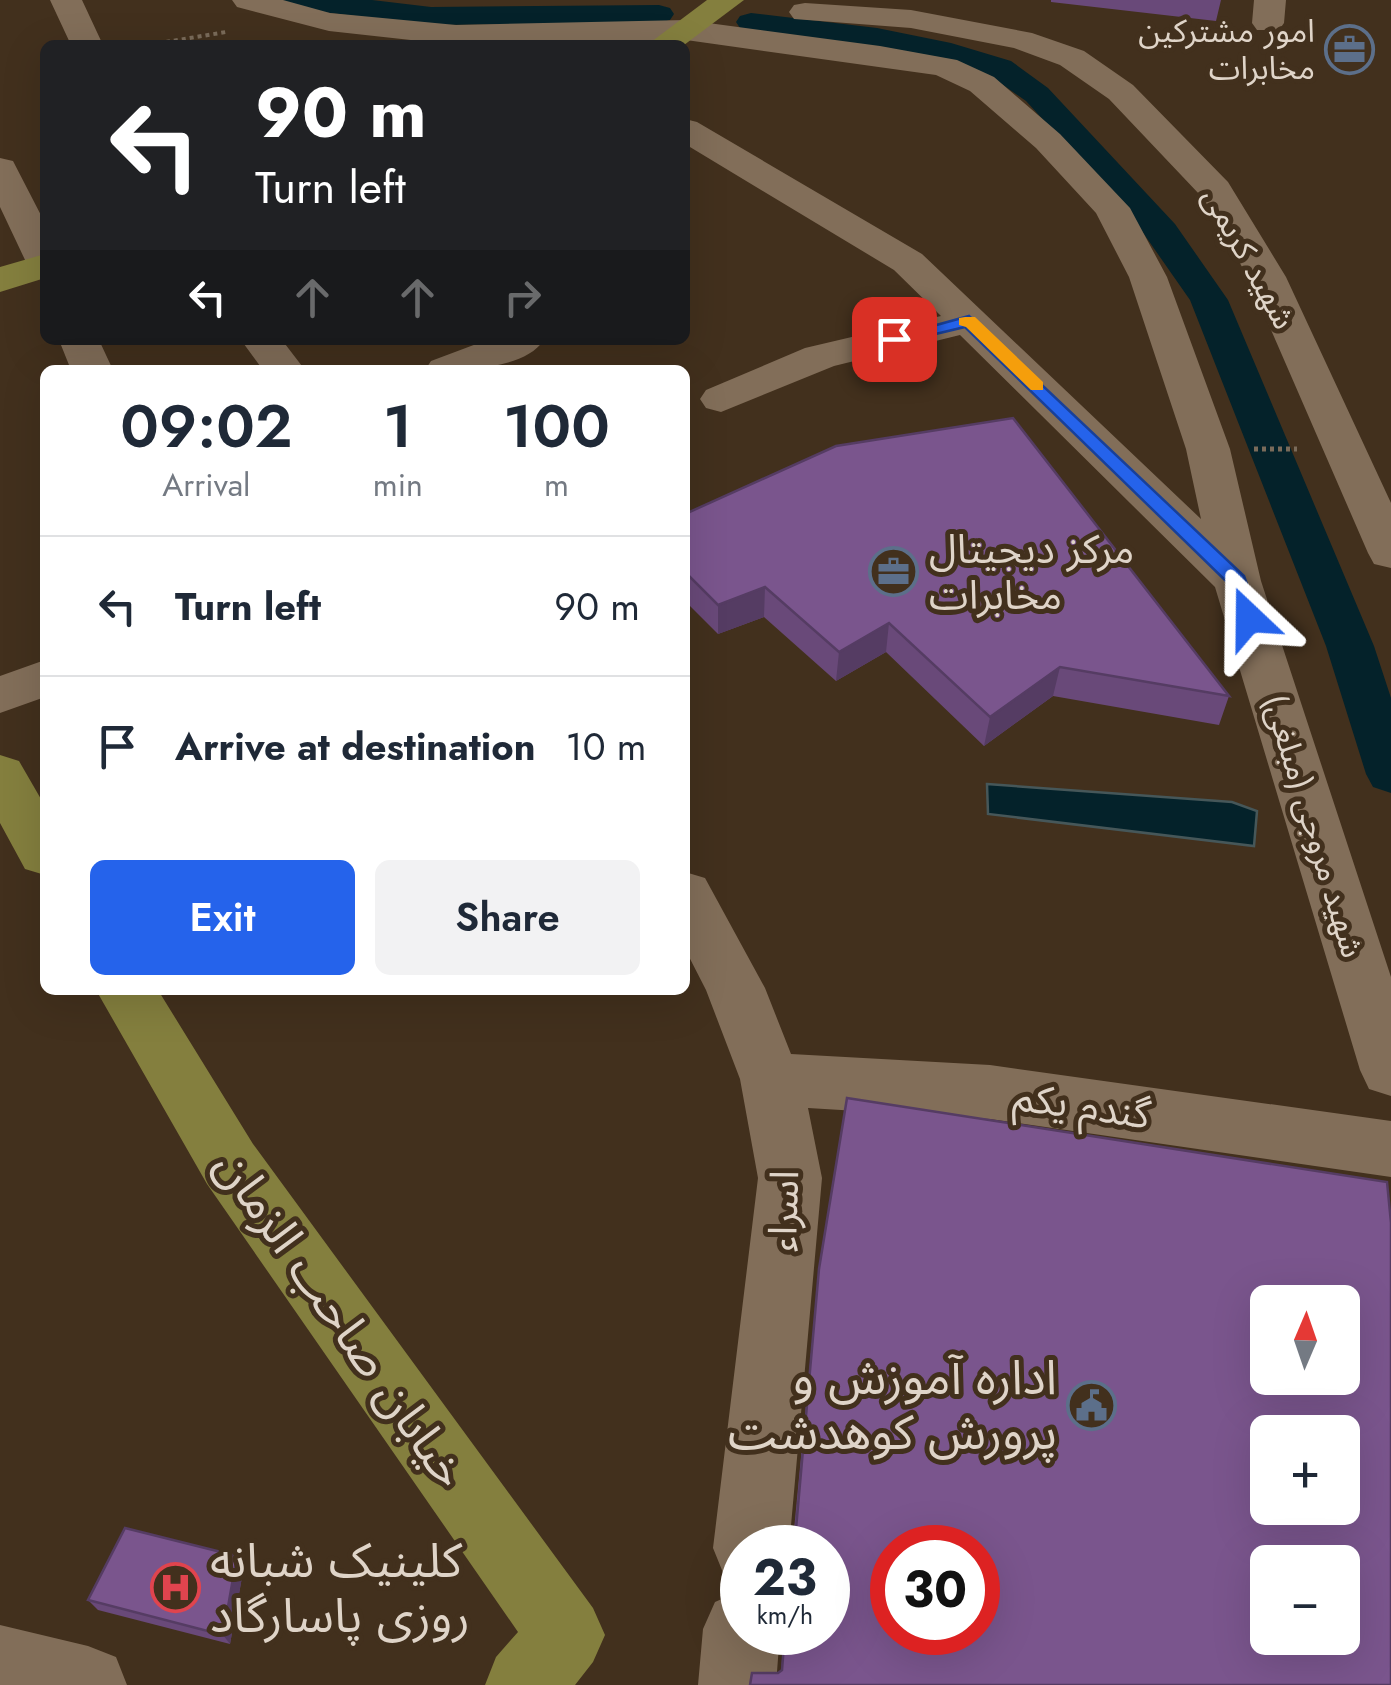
<!DOCTYPE html>
<html lang="en">
<head>
<meta charset="utf-8">
<style>
	body { margin:0; font-family:Jost,"Noto Sans Arabic",sans-serif; background:#f2f2f3; color:#1f2937; height:100vh; display:flex; flex-direction:column; font-size:38px; white-space:nowrap }
	* { box-sizing:border-box; margin:0 }
	p { font-size:32px; color:#747a83 }
	.icon { flex:none; width:55px; height:55px; fill:none; stroke:currentColor; stroke-width:2; stroke-linecap:round; stroke-linejoin:round }
	.map { position:relative; flex:1; overflow:hidden }
	.details { position:absolute; left:40px; top:365px; width:650px; height:630px; display:flex; flex-direction:column; background:#fff; border-radius:15px; box-shadow:0 10px 40px #0002 }
	.details>* { flex:none }
	.banner { position:absolute; left:40px; top:40px; width:650px; height:305px; border-radius:15px; box-shadow:0 10px 40px #0002; background:#202124; color:#fff; overflow:hidden }
	.needle { width:65px; rotate:2deg }
	.buttons { position:absolute; left:1250px; top:1285px; display:grid; gap:20px }
	.buttons a { display:grid; place-items:center; width:110px; height:110px; border-radius:15px; background:#fff; box-shadow:0 10px 40px #0002; font-size:50px }
	.speed { position:absolute; left:720px; top:1525px; display:flex; gap:20px; font-size:50px; font-weight:700; text-align:center }
	.speed>* { display:grid; place-content:center; width:130px; height:130px; border-radius:50%; background:#fff; box-shadow:0 10px 40px #0002; line-height:1 }
	.speed small { font-size:25px; font-weight:400 }
	.speed .limit { border:15px solid #d22; background:#fff; color:#111 }
	.pin { position:absolute; display:grid; place-items:center; width:85px; height:85px; color:#fff; margin:-42px; border-radius:20px; box-shadow:0 5px 15px #0006 }
	.me { position:absolute; width:110px; margin:-55px; rotate:337deg; stroke-linejoin:round; filter:drop-shadow(0 0 8px #0008) }
	.turn { display:flex; align-items:center; gap:35px; height:210px; padding:0 50px; font-size:45px }
	.turn .icon { width:130px; height:130px; stroke-width:2.5 }
	.turn b { display:block; font-size:70px; line-height:85px }
	.lanes { display:flex; align-items:center; height:95px; padding:0 50px; background:#0003; justify-content:center; gap:50px; direction:ltr }
	.lanes .off { opacity:.35 }
	.eta { display:flex; justify-content:space-evenly; align-items:center; height:170px; text-align:center }
	.eta b { font-size:60px; font-weight:600; line-height:70px }
	.cta { display:flex; gap:20px; margin-top:auto; padding:20px 50px }
	.cta a { flex:1; height:115px; border-radius:15px; background:#2563eb; color:#fff; font-size:40px; font-weight:600; line-height:115px; text-align:center }
	.cta a+a { background:#f2f2f3; color:#1f2937 }
	ul { padding:0; list-style:none }
	li { display:flex; align-items:center; gap:30px; height:140px; padding:0 50px; border-top:2px solid #e0e1e3 }
	li div { flex:1 }
	li b { display:block; font-size:38px }
	li em { font-style:normal }
	.map>svg:first-child { display:block }
	.water { fill:#04222a; stroke:#465759; stroke-width:2.5 }
	.lines { fill:none; stroke-linecap:round; stroke-linejoin:round }
	.canal { fill:#04222a; fill-rule:evenodd }
	.path-far1 { stroke:#7a6b5a; stroke-width:4; stroke-dasharray:4 4; stroke-linecap:butt }
	.path { stroke:#7a6b5a; stroke-width:5; stroke-dasharray:4 4; stroke-linecap:butt }
	.minor { fill:#826e59; fill-rule:evenodd }
	.major { fill:#847f3e; fill-rule:evenodd }
	.wall { fill:#694979 }
	.shaded-wall { fill:#553c63 }
	.building { fill:#7a558d; stroke:#553c63; stroke-width:2.5; fill-rule:evenodd }
	.route { fill:#2563eb; stroke:#184099; stroke-width:2.5 }
	.slow { fill:#f59e0b }
	.labels { text-anchor:middle; stroke-width:10; stroke-linejoin:round; paint-order:stroke }
	.far-poi-label { font-size:32px; fill:#dfd4c8; stroke:#42301d; text-anchor:end }
	.far-street-label { font-size:32px; fill:#dfd4c8; stroke:#42301d }
	.poi-label { font-size:40px; fill:#dfd4c8; stroke:#42301d; text-anchor:start }
	.street-label { font-size:40px; fill:#dfd4c8; stroke:#42301d }
	.near-street-label { font-size:48px; fill:#dfd4c8; stroke:#42301d }
	.near-poi-label { font-size:48px; fill:#dfd4c8; stroke:#42301d; text-anchor:end }
</style>
</head>
<body>
<div class="map">
<svg width="1391" height="1685" viewBox="0 0 1391 1685">
	<rect width="100%" height="100%" fill="#42301d"/>
	<!-- water -->
	<path class="water" d="M987,784L1232,802L1257,811L1254,846L988,814Z"/>
	<g class="lines">
		<!-- canal -->
		<path class="canal" d="M282,0H372L431,7L659,5L670,8L674,14L670,20L659,23L431,25L297,9L287,6Z
			M751,13L877,28L951,43L1011,61L1048,88L1175,224L1228,300L1374,646L1391,698V793L1373,787L1366,774L1326,646L1190,300L1132,217L1026,101L989,75L909,52L740,28L736,22L740,16Z"/>
		<!-- path-far1 -->
		<path class="path-far1" d="M166,42L226,32"/>
		<!-- path -->
		<path class="path" d="M1254,449H1297"/>
		<!-- minor -->
		<path class="minor" d="M50,0H82L103,45H71Z
			M232,0H283L330,13L456,25L686,20L880,46L957,60L994,77L1060,134L1130,208L1167,277L1230,449L1261,581L1391,977V1096L1369,1089L1360,1070L1215,587L960,335L834,366L721,412L706,408L700,399L706,390L805,348L941,316L894,270L685,144V119L697,122L922,254L1201,519L1186,449L1129,277L1096,213L1036,148L970,91L936,75L686,40L456,45L329,31L237,7Z
			M1254,0H1286L1284,23L1279,30H1257L1252,23Z
			M805,3L911,10L1032,33L1084,51L1133,85L1228,182L1286,277L1391,503V568L1374,564L1368,553L1248,277L1200,195L1109,99L1060,65L1014,48L911,28L794,19L789,12L794,5Z
			M0,158L13,161L45,223V274L31,270L26,262L0,207Z
			M59,340H99L113,370H71Z
			M241,340H282L305,370H263Z
			M487,340H544C523,371 459,370 425,370L431,361Z
			M45,660V697L0,713V676Z
			M685,872L705,878L765,988L791,1054L990,1065L1391,1121V1177L990,1119L808,1108L822,1178L789,1548H742V1582L724,1575L713,1548L758,1178L740,1079L706,990L685,949Z
			M742,1590V1632H780L776,1685H698L703,1629L715,1602Z
			M0,1625L88,1646L116,1657L127,1685H0Z"/>
		<!-- major -->
		<path class="major" d="M707,0H744L684,45H647Z
			M45,254V278L0,292V267Z
			M0,755L19,761L45,806V875L25,869L0,823Z
			M96,990H158L253,1144L593,1608L605,1635L593,1662L575,1685H485L496,1657L518,1632L207,1184Z"/>
	</g>
	<!-- wall -->
	<path class="wall" d="M1051,0H1221L1216,21L1051,2Z
		M685,514L1229,696L1219,725L1053,696L984,746L886,652L836,681L764,617L718,634L685,601Z
		M1387,1182L778,1673L781,1671L784,1632H828L794,1530L819,1269Z
		M244,1566L230,1644L98,1610L88,1600Z"/>
	<!-- shaded-wall -->
	<path class="shaded-wall" d="M765,587L764,617L718,634V605Z
		M889,623L886,652L836,681L839,652Z
		M1060,667L1053,696L984,746L990,717Z
		M237,1556L244,1566L230,1644L223,1635Z"/>
	<!-- building -->
	<path class="building" d="M1013,418L1229,696L1060,667L990,717L889,623L839,652L765,587L718,605L685,572V514L836,446Z
		M847,1098L1387,1182L1391,1223V1685H750L752,1673H778L782,1670L785,1632H828V1548H773L775,1533L796,1529L819,1269ZM1268,1302H1342V1378H1268ZM1268,1432H1342V1508H1268ZM892,1548H978V1632H892ZM1268,1562H1342V1638H1268Z
		M125,1528L237,1556L223,1635L88,1600Z"/>
	<!-- route -->
	<path class="route" d="M969,316L1244,576L1259,618L1256,623H1242L1228,583L965,327L894,344L886,339Z"/>
	<!-- slow -->
	<path class="slow" d="M965,317H975L1043,382V390H1031L966,327L959,325V318Z"/>
	<!-- icons -->
	<defs>
		<symbol id="office-ring" viewBox="-11 -11 22 22"><circle r="9.5" fill="#42301d" stroke="#5c6f8a" stroke-width="1.5"/><path d="M-6-3h4V-5.5h4V-3h4V5H-6ZM-1-4.5V-3h2v-1.5ZM-6 0V1H6V0Z" fill="#5c6f8a"/></symbol>
		<symbol id="civic-ring" viewBox="-11 -11 22 22"><circle r="9.5" fill="#42301d" stroke="#5c6f8a" stroke-width="1.5"/><path d="M-.6-6.5H3V-4.5H.6V-3L4-1V1h2V6H-6V1h2V-1L-.6-3ZM-1.2 2.5V6h2.4V2.5Z" fill="#5c6f8a"/></symbol>
		<symbol id="hospital-ring" viewBox="-11 -11 22 22"><circle r="9.5" fill="#42301d" stroke="#e0444e" stroke-width="1.5"/><path d="M-5-5h3v3.5h4V-5h3V5h-3V1.5h-4V5h-3Z" fill="#e0444e"/></symbol>
	</defs>
	<g fill-rule="evenodd">
		<use href="#office-ring" x="1322" y="22" width="55" height="55"/>
		<use href="#office-ring" x="866" y="544" width="55" height="55"/>
		<use href="#civic-ring" x="1064" y="1378" width="55" height="55"/>
		<use href="#hospital-ring" x="148" y="1560" width="55" height="55"/>
	</g>
	<g class="labels">
		<!-- far-poi labels -->
		<g class="far-poi-label">
			<text x="1315" y="42">امور مشترکین<tspan x="1315" dy="37">مخابرات</tspan></text>
		</g>
		<!-- far-street labels -->
		<g class="far-street-label">
			<text transform="translate(1249 258) rotate(61)" y="11">شهید کریمی</text>
			<text transform="translate(1314 826) rotate(73)" y="11">شهید مروجی (مبلغی)</text>
		</g>
		<!-- poi labels -->
		<g class="poi-label">
			<text x="929" y="563">مرکز دیجیتال<tspan x="929" dy="46">مخابرات</tspan></text>
		</g>
		<!-- street labels -->
		<g class="street-label">
			<text transform="translate(1082 1105) rotate(8)" y="14">گندم یکم</text>
			<text transform="translate(783 1211) rotate(-88)" y="14">اسراء</text>
		</g>
		<!-- near-street labels -->
		<g class="near-street-label">
			<text transform="translate(342 1318) rotate(55)" y="17">خیابان صاحب الزمان</text>
		</g>
		<!-- near-poi labels -->
		<g class="near-poi-label">
			<text x="1057" y="1394">اداره آموزش و<tspan x="1057" dy="55">پرورش کوهدشت</tspan></text>
			<text x="210" y="1577" text-anchor="start">کلینیک شبانه<tspan x="210" dy="55">روزی پاسارگاد</tspan></text>
		</g>
	</g>
</svg>
<div class="buttons">
<a><svg class="needle" viewBox="-14 -14 28 28"><path d="M0-13l5 13h-10z" fill="#e53935"/><path d="M0 13l5-13h-10z" fill="#747a83"/></svg></a>
<a>+</a>
<a>−</a>
</div>
<div class="speed"><div>23<small>km/h</small></div><div class="limit">30</div></div>
<div class="pin" style="left:894px;top:339px;background:#d93025"><svg class="icon" aria-label="arrive" viewBox="0 0 24 24"><path d="M6 21V4h12l-3 4 3 4H6"/></svg></div>
<svg class="me" style="left:1249px;top:618px" viewBox="-20 -20 40 40"><path d="M0-17L14 15 0 8-14 15z" fill="#2563eb" stroke="#fff" stroke-width="4"/></svg>
<div class="banner">
<div class="turn"><svg class="icon" aria-label="left" viewBox="0 0 24 24"><path d="M17 20v-9H6M10 6l-5 5 5 5"/></svg><div><b>90 m</b>Turn left</div></div>
<div class="lanes"><svg class="icon" aria-label="left" viewBox="0 0 24 24"><path d="M17 20v-9H6M10 6l-5 5 5 5"/></svg><svg class="icon off" aria-label="ahead" viewBox="0 0 24 24"><path d="M12 20V5M6 11l6-6 6 6"/></svg><svg class="icon off" aria-label="ahead" viewBox="0 0 24 24"><path d="M12 20V5M6 11l6-6 6 6"/></svg><svg class="icon off" aria-label="right" viewBox="0 0 24 24"><path d="M7 20v-9h11M14 6l5 5-5 5"/></svg></div>
</div>
<section class="details">
<div class="eta">
<div><b>09:02</b><p>Arrival</p></div>
<div><b>1</b><p>min</p></div>
<div><b>100</b><p>m</p></div>
</div>
<ul>
<li><svg class="icon" aria-label="left" viewBox="0 0 24 24"><path d="M17 20v-9H6M10 6l-5 5 5 5"/></svg><div><b>Turn left</b></div><em>90 m</em></li>
<li><svg class="icon" aria-label="arrive" viewBox="0 0 24 24"><path d="M6 21V4h12l-3 4 3 4H6"/></svg><div><b>Arrive at destination</b></div><em>10 m</em></li>
</ul>
<div class="cta"><a>Exit</a><a>Share</a></div>
</section>
</div>
</body>
</html>
